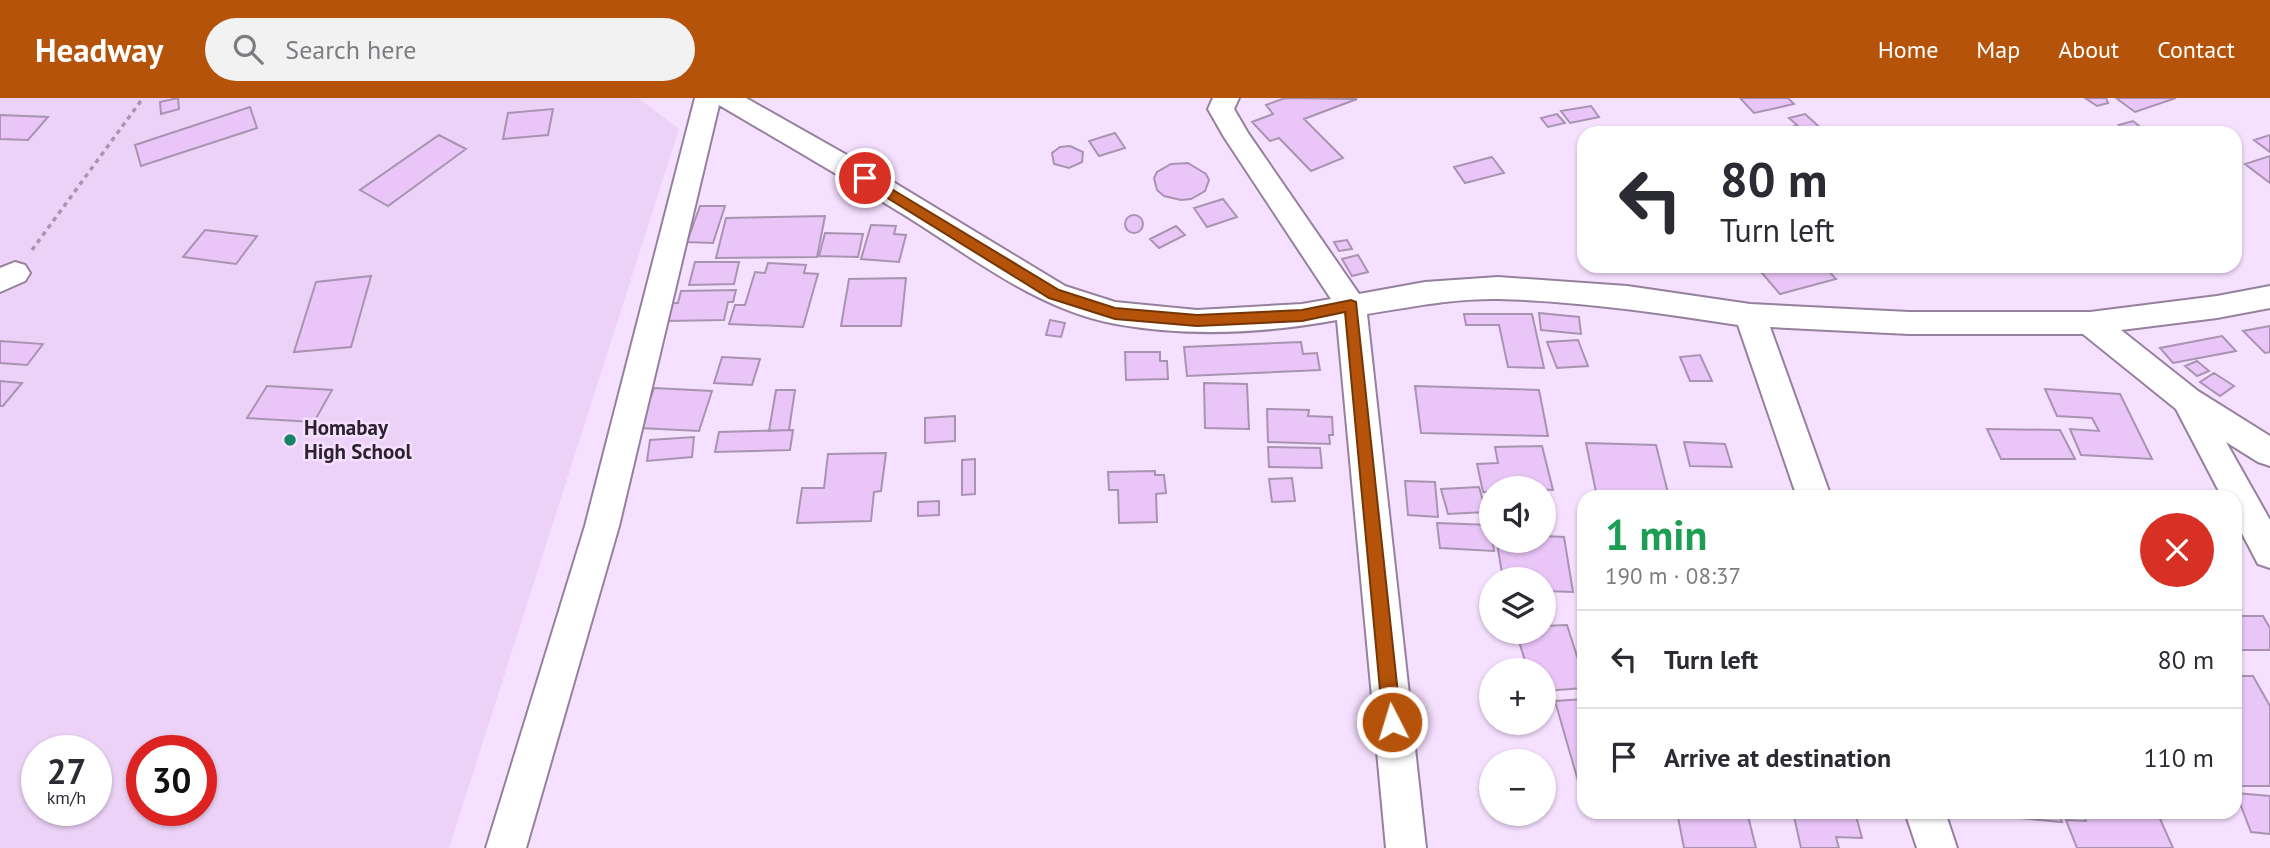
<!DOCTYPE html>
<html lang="en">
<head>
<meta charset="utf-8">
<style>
	body { margin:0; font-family:"PT Sans",sans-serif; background:#f2f2f3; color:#2b2b33; height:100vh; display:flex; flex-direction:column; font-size:26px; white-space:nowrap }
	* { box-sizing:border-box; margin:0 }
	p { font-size:23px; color:#7c7c81 }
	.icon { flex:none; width:38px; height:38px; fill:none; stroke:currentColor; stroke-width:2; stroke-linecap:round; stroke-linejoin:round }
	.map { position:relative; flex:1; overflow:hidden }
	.drawer { position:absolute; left:1577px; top:392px; width:665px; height:329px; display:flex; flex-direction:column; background:#fff; border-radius:21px; box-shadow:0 2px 5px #0004 }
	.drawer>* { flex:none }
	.hud { position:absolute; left:1577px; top:28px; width:665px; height:147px; border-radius:21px; box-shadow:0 2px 5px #0004; background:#fff; color:#2b2b33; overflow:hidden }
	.fabs { position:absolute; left:1479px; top:378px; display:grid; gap:14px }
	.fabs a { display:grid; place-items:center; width:77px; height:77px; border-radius:50%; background:#fff; box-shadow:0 2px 5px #0004; font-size:35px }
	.speed { position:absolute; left:21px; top:637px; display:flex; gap:14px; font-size:35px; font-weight:700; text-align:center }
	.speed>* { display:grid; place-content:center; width:91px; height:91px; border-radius:50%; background:#fff; box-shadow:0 2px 5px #0004; line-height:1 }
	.speed small { font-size:18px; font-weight:400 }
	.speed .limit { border:10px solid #d22; background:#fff; color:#111 }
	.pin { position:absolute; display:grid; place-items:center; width:60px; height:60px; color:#fff; margin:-30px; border:4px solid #fff; border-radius:50%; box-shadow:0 2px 7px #0007 }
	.me { position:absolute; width:77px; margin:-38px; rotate:355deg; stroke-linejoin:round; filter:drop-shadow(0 0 5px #0008) }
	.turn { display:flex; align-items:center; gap:24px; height:147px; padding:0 28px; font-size:32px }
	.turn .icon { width:91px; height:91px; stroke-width:2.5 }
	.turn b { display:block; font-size:49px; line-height:60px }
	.round { display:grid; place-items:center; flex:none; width:74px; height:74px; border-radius:37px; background:#f2f2f3 }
	.head { display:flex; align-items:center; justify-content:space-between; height:119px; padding:0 28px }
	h1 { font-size:42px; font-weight:700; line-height:52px; color:#1e9e55 }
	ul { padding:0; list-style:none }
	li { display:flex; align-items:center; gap:21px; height:98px; padding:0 28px; border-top:2px solid #e1e1e2 }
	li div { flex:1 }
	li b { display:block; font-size:26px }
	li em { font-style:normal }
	header { display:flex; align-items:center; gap:42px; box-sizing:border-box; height:98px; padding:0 35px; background:#b45309; color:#fff }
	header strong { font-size:33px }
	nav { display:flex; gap:38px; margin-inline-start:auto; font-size:24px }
	.search { width:490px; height:63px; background:#f2f2f3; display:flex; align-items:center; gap:18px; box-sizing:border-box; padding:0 24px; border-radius:38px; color:#7c7c81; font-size:26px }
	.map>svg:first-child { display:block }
	.built { fill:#ecd2f7; fill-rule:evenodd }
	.building { fill:#eac5f8; stroke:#a894b1; stroke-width:2 }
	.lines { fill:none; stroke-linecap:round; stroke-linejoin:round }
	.minor-casing { stroke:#95819d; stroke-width:4 }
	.path { stroke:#a796ae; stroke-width:3.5; stroke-dasharray:4.5 4.5; stroke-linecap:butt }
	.minor { fill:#fff; fill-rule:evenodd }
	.route { fill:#b45309; stroke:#753606; stroke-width:2 }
	.poi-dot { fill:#168563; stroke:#f6e0ff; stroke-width:2.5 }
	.labels { text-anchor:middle; stroke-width:5; stroke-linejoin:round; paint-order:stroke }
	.poi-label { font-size:21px; font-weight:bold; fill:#2b222e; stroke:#f6e0ff; text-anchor:start }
</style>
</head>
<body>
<header>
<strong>Headway</strong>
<div class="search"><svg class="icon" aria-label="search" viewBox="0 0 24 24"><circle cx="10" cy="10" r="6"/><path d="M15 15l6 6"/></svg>Search here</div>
<nav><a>Home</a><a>Map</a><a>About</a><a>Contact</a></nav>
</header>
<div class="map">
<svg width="2270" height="750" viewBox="0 0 2270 750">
	<rect width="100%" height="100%" fill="#f6e0ff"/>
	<!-- built -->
	<path class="built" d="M0,0H638L679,31L449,750H0ZM37,653H96V712H37ZM142,653H201V712H142Z"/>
	<!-- building -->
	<path class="building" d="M178,0L179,11L161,16L160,4Z
		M1285,0L1357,1L1304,21L1343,60L1311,73L1279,40L1270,43L1252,24L1273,16L1266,7Z
		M1740,0H1788L1794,6L1754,15Z
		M2085,0H2106L2108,5L2097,8Z
		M2116,0H2176L2135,14Z
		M1591,8L1599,19L1570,25L1561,13Z
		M250,9L257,30L141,68L135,47Z
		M553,11L548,37L503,41L508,15Z
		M1557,16L1565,25L1548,29L1541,20Z
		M1805,16L1826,35H1799L1792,29L1797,27L1789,20Z
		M0,17L48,19L28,42L0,41Z
		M2133,23L2143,31L2130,35L2119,27Z
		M1115,35L1125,50L1099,58L1089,43Z
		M439,37L466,51L388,108L360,92Z
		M2270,37V54L2254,42Z
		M1070,48L1083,54L1082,64L1069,70L1054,66L1052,55L1060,49Z
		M2270,58V85L2245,66Z
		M1492,59L1504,75L1465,85L1454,69Z
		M1188,65L1206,76L1209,82L1205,93L1191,101L1181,102L1164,98L1157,92L1154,80L1157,74L1171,66Z
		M1223,101L1237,119L1207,129L1194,110Z
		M700,108H725L713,145L687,144Z
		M1125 126a9 9 0 1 1 18 0a9 9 0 1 1-18 0Z
		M825,118L817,159L716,160L726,120Z
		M871,127L896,128L894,136L906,137L899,164L861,161Z
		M1176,128L1185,137L1159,150L1150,141Z
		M205,132L257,138L236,166L183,159Z
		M825,135L863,136L858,159L819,158Z
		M1347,142L1352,151L1339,153L1334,144Z
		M1358,157L1368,174L1352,178L1342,161Z
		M695,164H739L734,186L689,187Z
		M768,165L806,167L804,175L818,176L803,229L729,226L735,207H745L755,174L765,175Z
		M1756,168H1824L1836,181L1780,196Z
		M371,178L351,249L294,254L316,184Z
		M906,180L901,228H841L849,181Z
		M736,192L733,204H728L724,222L667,223L671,205H678L681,193Z
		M1539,215L1579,219L1581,236L1541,232Z
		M1464,216H1532L1544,270L1508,269L1499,227H1466Z
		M1050,222L1065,225L1061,239L1046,237Z
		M2270,228V254L2265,255L2243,233Z
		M2222,238L2236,253L2173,265L2160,250Z
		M1578,242L1588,268L1557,270L1547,244Z
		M0,243L43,246L27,267L0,265Z
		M1301,244L1303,256L1317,255L1320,272L1187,278L1184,249Z
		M1125,254H1160V263H1167L1168,281L1126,282Z
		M1700,257L1712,283H1690L1680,259Z
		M722,259L760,261L752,287L714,285Z
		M2197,263L2209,273L2197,278L2185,268Z
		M2214,275L2234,288L2220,298L2200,284Z
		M0,283L22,285L3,308H0Z
		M1204,285L1247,286L1249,331L1205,330Z
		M267,288L332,292L314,324L247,320Z
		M1415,288L1539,292L1548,338L1421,335Z
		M654,290L712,293L699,333L640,330Z
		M2045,291L2120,296L2152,361L2081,357L2070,331L2099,333L2092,320L2057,318Z
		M776,292H795L789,332L769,333Z
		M1267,311L1309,312L1308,318L1332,319L1333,337H1329L1330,346L1268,344Z
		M955,318V343L925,345V320Z
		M1987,331L2060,332L2075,361H2001Z
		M793,332L790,352L715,354L719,334Z
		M694,339L692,359L647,363L650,342Z
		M1684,344L1725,346L1732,369L1690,368Z
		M1586,345L1656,347L1669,399H1597Z
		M1542,348L1553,392L1491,390V394H1483L1477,366L1498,365L1495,349Z
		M1268,349L1320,350L1322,370L1269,369Z
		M886,355L881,393L874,394L871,423L797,425L802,390H824L828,356Z
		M975,361V396L962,397V362Z
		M1155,373V377H1164L1166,395L1156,396L1157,424L1119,425L1118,392H1109L1108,374Z
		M1292,380L1295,403L1272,404L1269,381Z
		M1405,383L1435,384L1438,419L1408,417Z
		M1479,389L1486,414L1448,416L1441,391Z
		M2020,396L2172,398L2173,399H2021Z
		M939,403V417L918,418V404Z
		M1437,425L1491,427V443H1509V445L1493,444L1494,453L1440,450Z
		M1544,438L1564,439L1573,494L1544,493V481H1503L1497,445L1519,447L1518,443H1544Z
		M2235,518H2263L2270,530V552H2235Z
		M1567,527L1584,580V590L1544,593V572H1528L1516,534H1544V528Z
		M2235,578H2253L2270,608V688H2235Z
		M1584,601V683H1578L1555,603Z
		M2236,695L2270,698V736L2251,734Z
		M1677,714H1747L1756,750H1684Z
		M1793,714H1855L1862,740L1836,739L1839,750H1801Z
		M2018,714H2059L2062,724L2020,720Z
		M2082,714H2157L2173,750H2077L2066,722L2086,723Z"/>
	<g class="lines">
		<defs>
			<path id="minor" d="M695,0H746L875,73L1065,188L1115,204L1197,212L1302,206L1331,201L1224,39L1208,11L1213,0H1239L1234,11L1248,35L1359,196L1425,184L1498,179L1627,188L1750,206L1909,214H2090L2217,198L2270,188V210L2217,220L2121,232L2198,293L2270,338V368L2258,364L2226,344L2270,422V470L2258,466L2235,422V399H2222L2176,311L2083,236H1909L1770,229L1831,399H1797L1738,227C1659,215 1580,203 1499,201C1455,200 1410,209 1367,216L1426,750H1386L1337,222C1266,235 1188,239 1116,226C1038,212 972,159 906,118C844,80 782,44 719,7L619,428L526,750H486L585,428Z
				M15,164L25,167L30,175L25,183L0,194V170Z
				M1905,714H1945L1957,750H1917Z"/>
		</defs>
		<!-- minor casing -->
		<use href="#minor" class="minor-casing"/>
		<!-- path -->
		<path class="path" d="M32,152L143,0"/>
		<!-- minor -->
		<use href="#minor" class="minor"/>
	</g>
	<!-- route -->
	<path class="route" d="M865,75L1059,192L1115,210L1197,217L1302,212L1351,202L1356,204L1401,624L1398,630L1392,632L1385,630L1383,624L1345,214L1302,223L1197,228L1115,221L1049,200L860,83V77Z"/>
	<!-- markers -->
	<circle class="poi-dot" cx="290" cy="342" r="7"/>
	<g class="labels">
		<!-- poi labels -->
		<g class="poi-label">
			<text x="304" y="337">Homabay<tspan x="304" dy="24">High School</tspan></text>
		</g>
	</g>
</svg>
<div class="fabs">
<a><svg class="icon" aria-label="sound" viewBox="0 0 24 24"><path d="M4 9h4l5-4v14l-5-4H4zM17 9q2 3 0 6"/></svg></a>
<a><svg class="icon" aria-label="layers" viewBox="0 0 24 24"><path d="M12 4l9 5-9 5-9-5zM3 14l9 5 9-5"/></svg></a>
<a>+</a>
<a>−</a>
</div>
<div class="speed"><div>27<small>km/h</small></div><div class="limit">30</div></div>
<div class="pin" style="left:865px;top:80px;background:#d93025"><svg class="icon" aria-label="arrive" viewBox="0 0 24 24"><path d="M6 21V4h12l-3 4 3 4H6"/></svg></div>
<svg class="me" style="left:1392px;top:624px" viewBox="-20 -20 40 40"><circle r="17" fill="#b45309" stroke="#fff" stroke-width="3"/><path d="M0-11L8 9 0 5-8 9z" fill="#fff"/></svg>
<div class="hud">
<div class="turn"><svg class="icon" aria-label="left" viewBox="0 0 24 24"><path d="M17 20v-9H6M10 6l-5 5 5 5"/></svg><div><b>80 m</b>Turn left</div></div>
</div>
<section class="drawer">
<div class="head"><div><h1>1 min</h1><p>190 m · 08:37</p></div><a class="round" style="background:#d93025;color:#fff"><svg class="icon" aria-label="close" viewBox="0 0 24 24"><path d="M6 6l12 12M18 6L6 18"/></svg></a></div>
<ul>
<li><svg class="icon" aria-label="left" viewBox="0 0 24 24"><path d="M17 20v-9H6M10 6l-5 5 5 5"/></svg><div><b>Turn left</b></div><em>80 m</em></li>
<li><svg class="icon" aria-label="arrive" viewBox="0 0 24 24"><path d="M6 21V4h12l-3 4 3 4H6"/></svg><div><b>Arrive at destination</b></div><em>110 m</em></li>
</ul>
</section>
</div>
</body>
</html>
